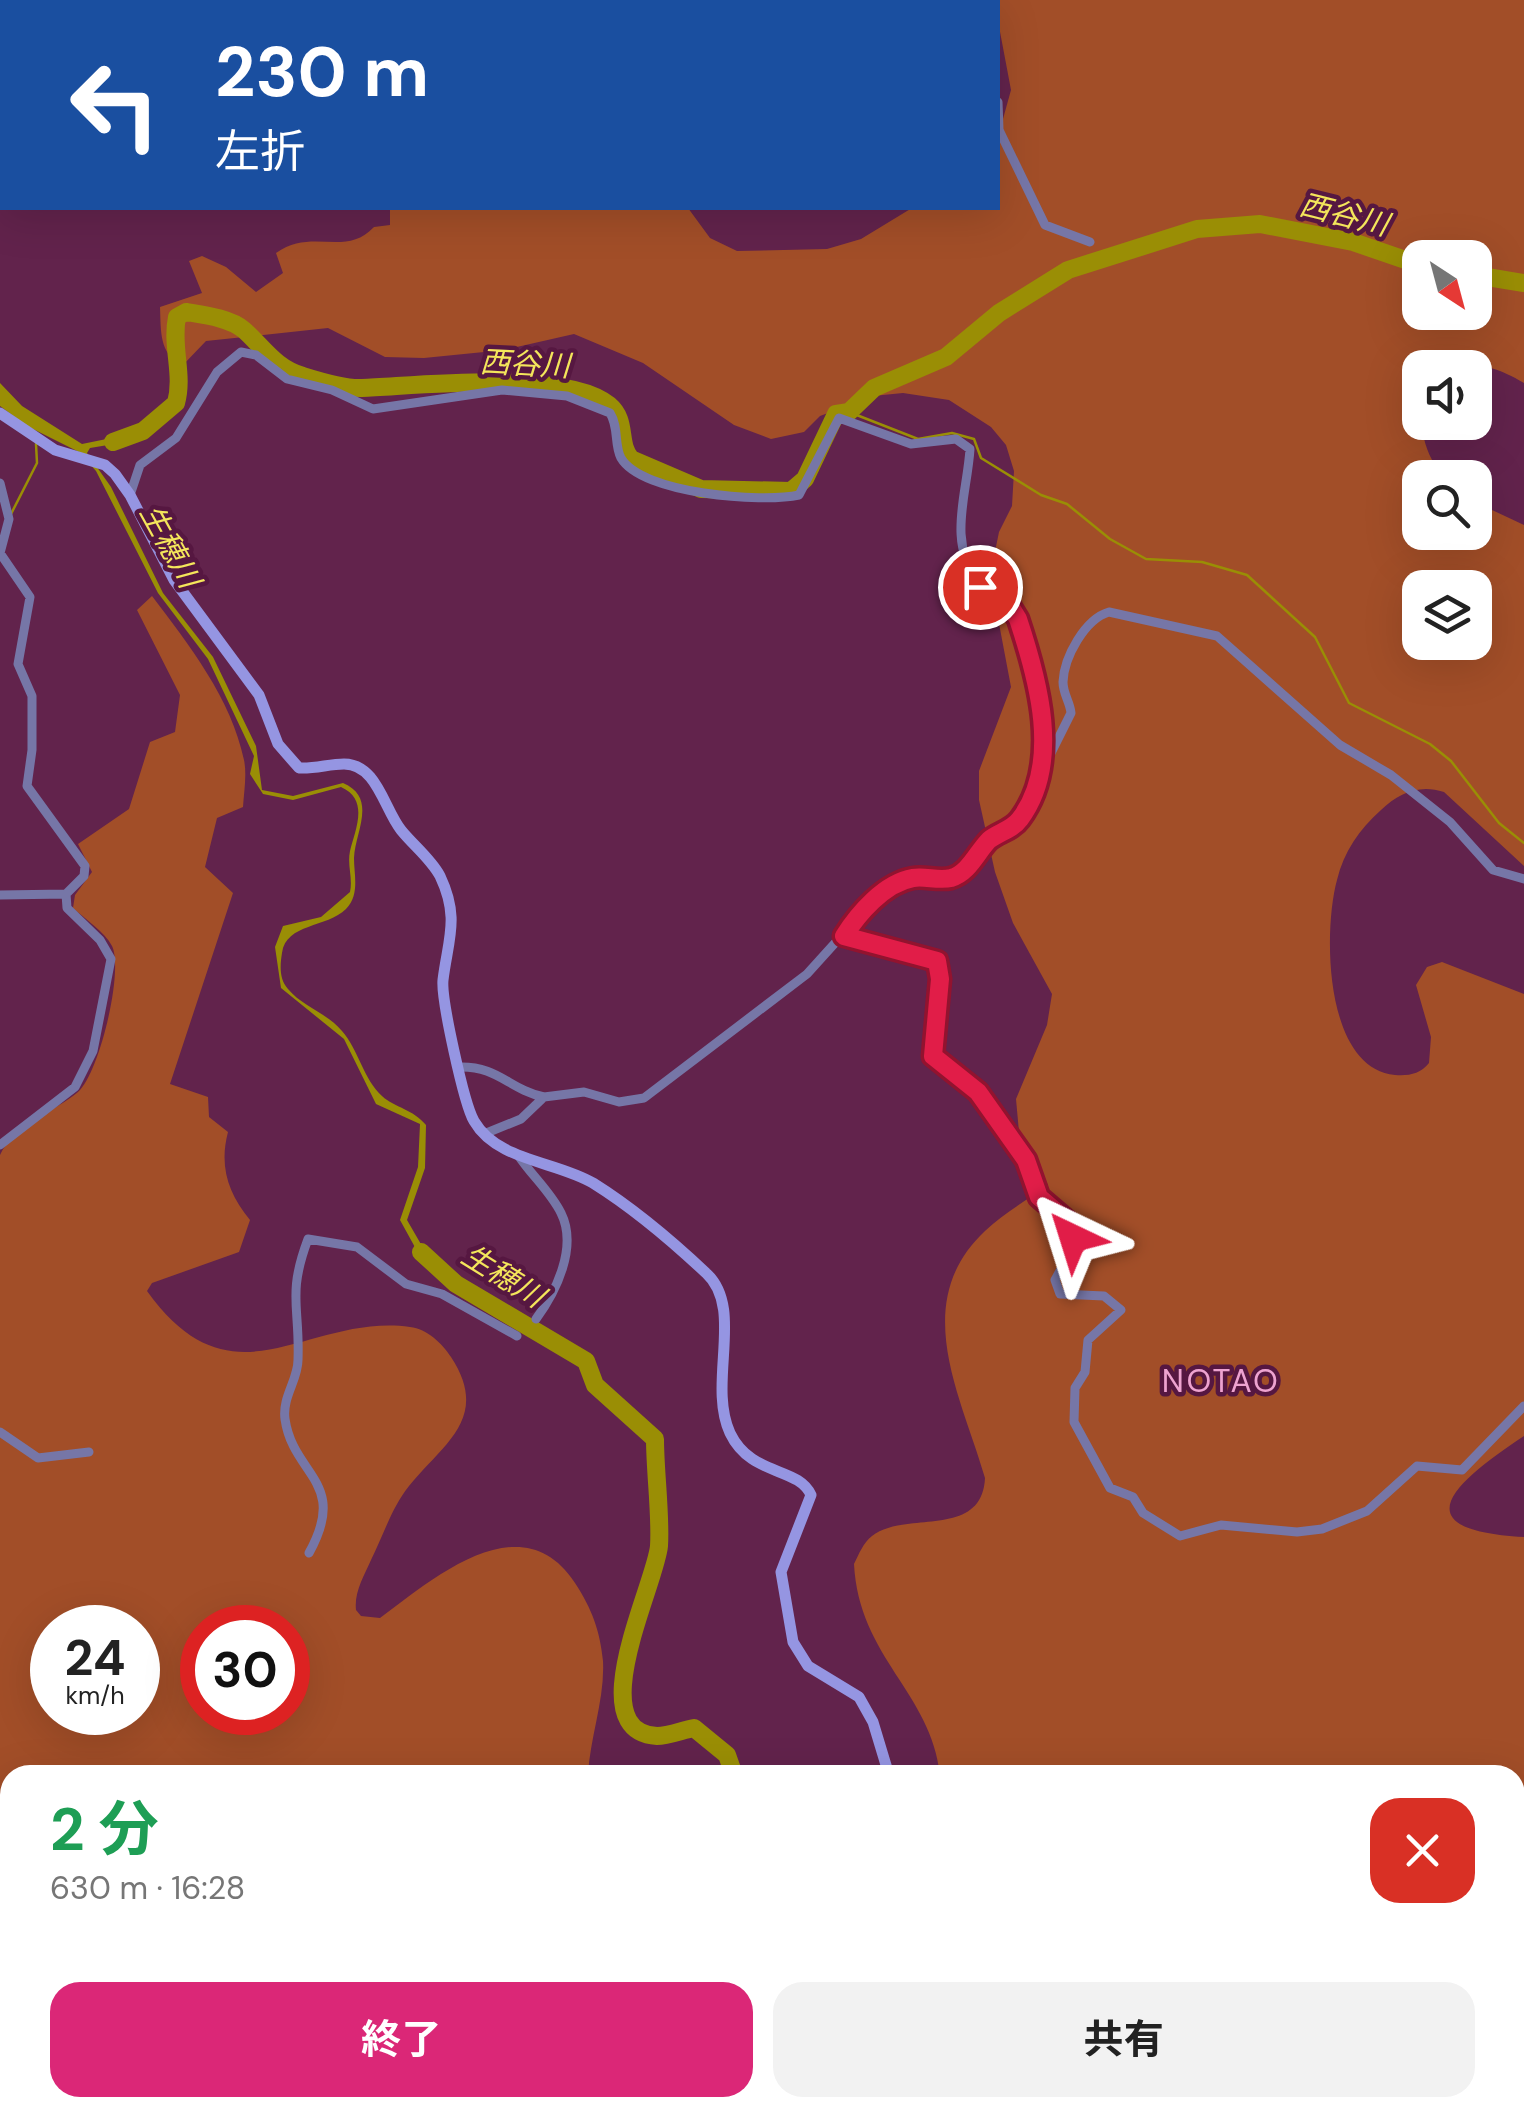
<!DOCTYPE html>
<html lang="ja">
<head>
<meta charset="utf-8">
<style>
	body { margin:0; font-family:"DM Sans","Noto Sans JP",sans-serif; background:#f2f2f2; color:#222; height:100vh; display:flex; flex-direction:column; font-size:38px; white-space:nowrap }
	* { box-sizing:border-box; margin:0 }
	p { font-size:32px; color:#767676 }
	.icon { flex:none; width:55px; height:55px; fill:none; stroke:currentColor; stroke-width:2; stroke-linecap:round; stroke-linejoin:round }
	.map { position:relative; flex:1; overflow:hidden }
	.details { position:absolute; left:0px; top:1765px; width:1525px; height:352px; display:flex; flex-direction:column; background:#fff; border-radius:30px 30px 0 0; box-shadow:0 10px 40px #0002 }
	.details>* { flex:none }
	.hud { position:absolute; left:0px; top:0px; width:1000px; height:210px; box-shadow:0 10px 40px #0002; background:#1a4fa0; color:#fff; overflow:hidden }
	.needle { width:65px; rotate:144deg }
	.buttons { position:absolute; left:1402px; top:240px; display:grid; gap:20px }
	.buttons a { display:grid; place-items:center; width:90px; height:90px; border-radius:20px; background:#fff; box-shadow:0 10px 40px #0002; font-size:50px }
	.speed { position:absolute; left:30px; top:1605px; display:flex; gap:20px; font-size:50px; font-weight:700; text-align:center }
	.speed>* { display:grid; place-content:center; width:130px; height:130px; border-radius:50%; background:#fff; box-shadow:0 10px 40px #0002; line-height:1 }
	.speed small { font-size:25px; font-weight:400 }
	.speed .limit { border:15px solid #d22; background:#fff; color:#111 }
	.pin { position:absolute; display:grid; place-items:center; width:85px; height:85px; color:#fff; margin:-42px; border:5px solid #fff; border-radius:50%; box-shadow:0 2px 10px #0007 }
	.me { position:absolute; width:110px; margin:-55px; rotate:319deg; stroke-linejoin:round; filter:drop-shadow(0 0 8px #0008) }
	.turn { display:flex; align-items:center; gap:35px; height:210px; padding:0 50px; font-size:45px }
	.turn .icon { width:130px; height:130px; stroke-width:2.5 }
	.turn b { display:block; font-size:70px; line-height:85px }
	.round { display:grid; place-items:center; flex:none; width:105px; height:105px; border-radius:30px; background:#f2f2f2 }
	.headline { display:flex; align-items:center; justify-content:space-between; height:170px; padding:0 50px }
	h1 { font-size:60px; font-weight:700; line-height:75px; color:#1e9e55 }
	.action { display:flex; gap:20px; margin-top:auto; padding:20px 50px }
	.action a { flex:1; height:115px; border-radius:30px; background:#db2777; color:#fff; font-size:40px; font-weight:700; line-height:115px; text-align:center }
	.action a+a { background:#f2f2f2; color:#222 }
	.map>svg:first-child { display:block }
	.green { fill:#a24e28; fill-rule:evenodd }
	.water { fill:#9a8e05 }
	.lines { fill:none; stroke-linecap:round; stroke-linejoin:round }
	.stream { stroke:#9a8e05; stroke-width:2.5 }
	.river { stroke:#9a8e05; stroke-width:18 }
	.minor { stroke:#7676a7; stroke-width:9 }
	.secondary { stroke:#9595e2; stroke-width:11 }
	.route-casing { stroke:#92132f; stroke-width:25 }
	.route { stroke:#e11d48; stroke-width:18 }
	.labels { text-anchor:middle; stroke-width:9; stroke-linejoin:round; paint-order:stroke }
	.water-label { font-size:30px; font-style:italic; fill:#f4e65b; stroke:#561741 }
	.quarter-label { font-size:32px; letter-spacing:2.5px; fill:#eea3d0; stroke:#561741 }
</style>
</head>
<body>
<div class="map">
<svg width="1524" height="2117" viewBox="0 0 1524 2117">
	<rect width="100%" height="100%" fill="#62234c"/>
	<!-- green -->
	<path class="green" d="M994,0H1524V383C1480,357 1467,367 1420,368C1420,405 1416,451 1446,477L1420,478V532H1475V502L1524,525V866L1444,792C1419,784 1399,793 1381,810C1359,830 1344,851 1337,880C1323,931 1324,1068 1395,1075C1409,1076 1420,1074 1429,1063L1431,1037L1416,985L1427,967L1442,962L1524,994V1436C1461,1478 1394,1530 1524,1537V2117H913L908,2108H1515V1775H940C931,1692 859,1658 854,1564C859,1554 863,1543 872,1536C904,1510 982,1540 985,1478C962,1397 908,1303 985,1231C1003,1214 1027,1200 1048,1185L1019,1132L1016,1099L1047,1025L1052,994L1013,923L995,872L979,800V771L1011,687L990,576L999,532L1012,506L1014,471L1006,445L991,427L949,400L903,393L873,396L820,416L804,432L771,439L734,425L643,363L574,334L504,350L424,358L385,357L328,328L206,341L182,366C159,353 161,332 160,307L202,293L189,261L202,256L226,267L256,292L283,273L276,253C313,227 345,258 374,227L390,225V208H688L710,238L737,251L827,249L861,239L912,208H998V137L1011,90ZM1420,258H1475V312H1420ZM1420,588H1475V642H1420Z
		M152,596C189,645 231,698 244,760C247,774 244,792 243,807L217,818L205,867L233,893L170,1084L208,1097L209,1117L228,1132C219,1166 228,1193 250,1220L239,1252L152,1283L147,1291C234,1412 306,1313 410,1327C427,1329 442,1343 451,1357C491,1418 443,1444 409,1486C392,1507 383,1536 371,1560C364,1576 354,1592 356,1610L361,1616L380,1618C433,1579 522,1501 575,1583C592,1609 600,1631 603,1661C605,1699 590,1737 588,1775H10V2048L0,2049V1155C14,1125 54,1112 78,1092C99,1074 124,971 112,946C105,932 85,919 73,908L75,895L92,872L78,844L129,809L150,742L175,732L180,695L137,610ZM52,1628H138V1712H52ZM202,1628H288V1712H202Z
		M392,2108H763V2117H401Z"/>
	<!-- water -->
	<path class="water" d="M0,383L22,406L82,444L131,434L120,443L90,448L87,453L111,487L163,593L213,657L256,746L262,790L293,796L343,783C378,798 355,832 354,858C354,875 360,895 346,909C327,928 286,923 282,953C280,965 279,979 288,989C303,1007 327,1013 342,1031C358,1049 364,1080 382,1096C395,1108 413,1109 426,1125L425,1168L407,1220L437,1272L422,1260L400,1220L418,1167L420,1124L376,1104L344,1039L281,988L275,947L283,926L321,917L350,892C353,878 347,865 350,851C355,830 370,800 341,787L293,800L263,794L250,774L254,756L208,659L158,593L96,471L79,452L27,426L0,406Z"/>
	<g class="lines">
		<!-- stream -->
		<path class="stream" d="M849,412L918,439L952,433L974,439L981,458L1041,495L1067,504L1110,539L1146,559L1202,562L1247,575L1315,637L1349,703L1430,744L1451,761L1499,823L1524,843
			M11,514L37,463L36,444"/>
		<!-- river -->
		<path class="river" d="M1475,275L1524,283
			M113,442L143,431L176,403C184,374 171,347 177,317L186,312C204,315 230,318 244,330C263,347 276,369 303,376C319,381 345,389 362,388C418,386 566,369 609,405C628,421 617,443 631,459L701,489L791,491L805,479L836,414L849,412L874,388L946,357L999,313L1068,270L1197,229L1260,224L1353,242L1420,265
			M421,1252L456,1284L586,1361L595,1385L655,1439C655,1472 661,1515 659,1546C656,1583 580,1732 657,1736C668,1736 683,1730 694,1728L727,1755L734,1775
			M858,2117L862,2108"/>
		<!-- minor -->
		<path class="minor" d="M989,0V2
			M120,2V0
			M0,48H2
			M998,102L999,130L1045,225L1090,242
			M0,483L9,519L0,553L30,597L18,664L32,696V750L27,786L85,866L84,876L66,894L67,908L100,940L111,959L93,1051L75,1087L0,1145
			M130,495L140,465L176,438L217,372L241,352L256,355L287,379L332,390L373,409L502,390L567,396L610,413C619,427 614,445 621,458C642,494 762,503 799,495L839,418L911,444L956,439L970,449C967,496 947,539 978,584C989,599 1008,602 1018,619L1045,719L1043,760
			M0,895L66,894
			M844,936L937,961L941,979L933,1056L978,1092L1026,1160L1044,1204L1069,1225L1073,1247L1055,1280L1060,1294L1104,1296L1121,1310L1088,1340L1085,1372L1075,1388L1074,1422L1110,1488L1133,1497L1143,1513L1180,1536L1221,1525L1297,1532L1322,1529L1367,1511L1417,1466L1462,1470L1524,1406
			M459,1067C499,1066 508,1089 544,1097
			M484,1134L521,1119L544,1097L584,1092L619,1102L644,1098L807,974L873,901L905,880L956,876L990,839L1015,825L1071,713C1070,702 1063,694 1063,682C1064,657 1085,619 1109,612L1217,636L1340,745L1391,775L1450,822L1493,870L1524,879
			M518,1155C531,1175 550,1191 561,1213C578,1247 556,1292 536,1319
			M0,1432L38,1458L89,1452
			M309,1553C349,1481 293,1476 285,1419C282,1397 298,1380 298,1360C300,1306 287,1295 308,1239L357,1247L406,1284L442,1294L517,1336"/>
		<!-- secondary -->
		<path class="secondary" d="M0,413L55,450L105,465L115,474L130,495L174,580L259,695L278,744L299,768C315,769 329,764 344,764C377,764 384,809 401,830C413,845 431,859 440,876C460,918 448,939 443,980C441,999 464,1104 474,1121C497,1161 556,1161 593,1183C633,1208 672,1241 706,1273C745,1308 707,1383 730,1433C751,1477 798,1466 811,1495L781,1572L793,1642L808,1666L859,1697L873,1722L889,1775
			M947,2108L948,2117"/>
	</g>
	<g class="lines">
		<defs>
			<path id="route" d="M980,587L1010,606L1018,619C1038,679 1062,763 1020,819C1012,830 999,832 989,840C977,852 969,873 951,878C939,881 925,876 913,878C884,883 858,914 844,936L937,961L940,979L933,1056L978,1092L1026,1160L1039,1197L1067,1221L1073,1238"/>
		</defs>
		<!-- route casing -->
		<use href="#route" class="route-casing"/>
		<!-- route -->
		<use href="#route" class="route"/>
	</g>
	<g class="labels">
		<!-- water labels -->
		<g class="water-label">
			<text transform="translate(1344 215) rotate(14)" y="10">西谷川</text>
			<text transform="translate(525 364) rotate(3)" y="10">西谷川</text>
			<text transform="translate(170 546) rotate(61)" y="10">生穂川</text>
			<text transform="translate(503 1276) rotate(32)" y="10">生穂川</text>
		</g>
		<!-- quarter labels -->
		<g class="quarter-label">
			<text x="1221" y="1392">NOTAO</text>
		</g>
	</g>
</svg>
<div class="buttons">
<a><svg class="needle" viewBox="-14 -14 28 28"><path d="M0-13l5 13h-10z" fill="#e53935"/><path d="M0 13l5-13h-10z" fill="#767676"/></svg></a>
<a><svg class="icon" aria-label="sound" viewBox="0 0 24 24"><path d="M4 9h4l5-4v14l-5-4H4zM17 9q2 3 0 6"/></svg></a>
<a><svg class="icon" aria-label="search" viewBox="0 0 24 24"><circle cx="10" cy="10" r="6"/><path d="M15 15l6 6"/></svg></a>
<a><svg class="icon" aria-label="layers" viewBox="0 0 24 24"><path d="M12 4l9 5-9 5-9-5zM3 14l9 5 9-5"/></svg></a>
</div>
<div class="speed"><div>24<small>km/h</small></div><div class="limit">30</div></div>
<div class="pin" style="left:980px;top:587px;background:#d93025"><svg class="icon" aria-label="arrive" viewBox="0 0 24 24"><path d="M6 21V4h12l-3 4 3 4H6"/></svg></div>
<svg class="me" style="left:1073px;top:1238px" viewBox="-20 -20 40 40"><path d="M0-17L14 15 0 8-14 15z" fill="#e11d48" stroke="#fff" stroke-width="4"/></svg>
<div class="hud">
<div class="turn"><svg class="icon" aria-label="left" viewBox="0 0 24 24"><path d="M17 20v-9H6M10 6l-5 5 5 5"/></svg><div><b>230 m</b>左折</div></div>
</div>
<section class="details">
<div class="headline"><div><h1>2 分</h1><p>630 m · 16:28</p></div><a class="round" style="background:#d93025;color:#fff"><svg class="icon" aria-label="close" viewBox="0 0 24 24"><path d="M6 6l12 12M18 6L6 18"/></svg></a></div>
<div class="action"><a>終了</a><a>共有</a></div>
</section>
</div>
</body>
</html>
